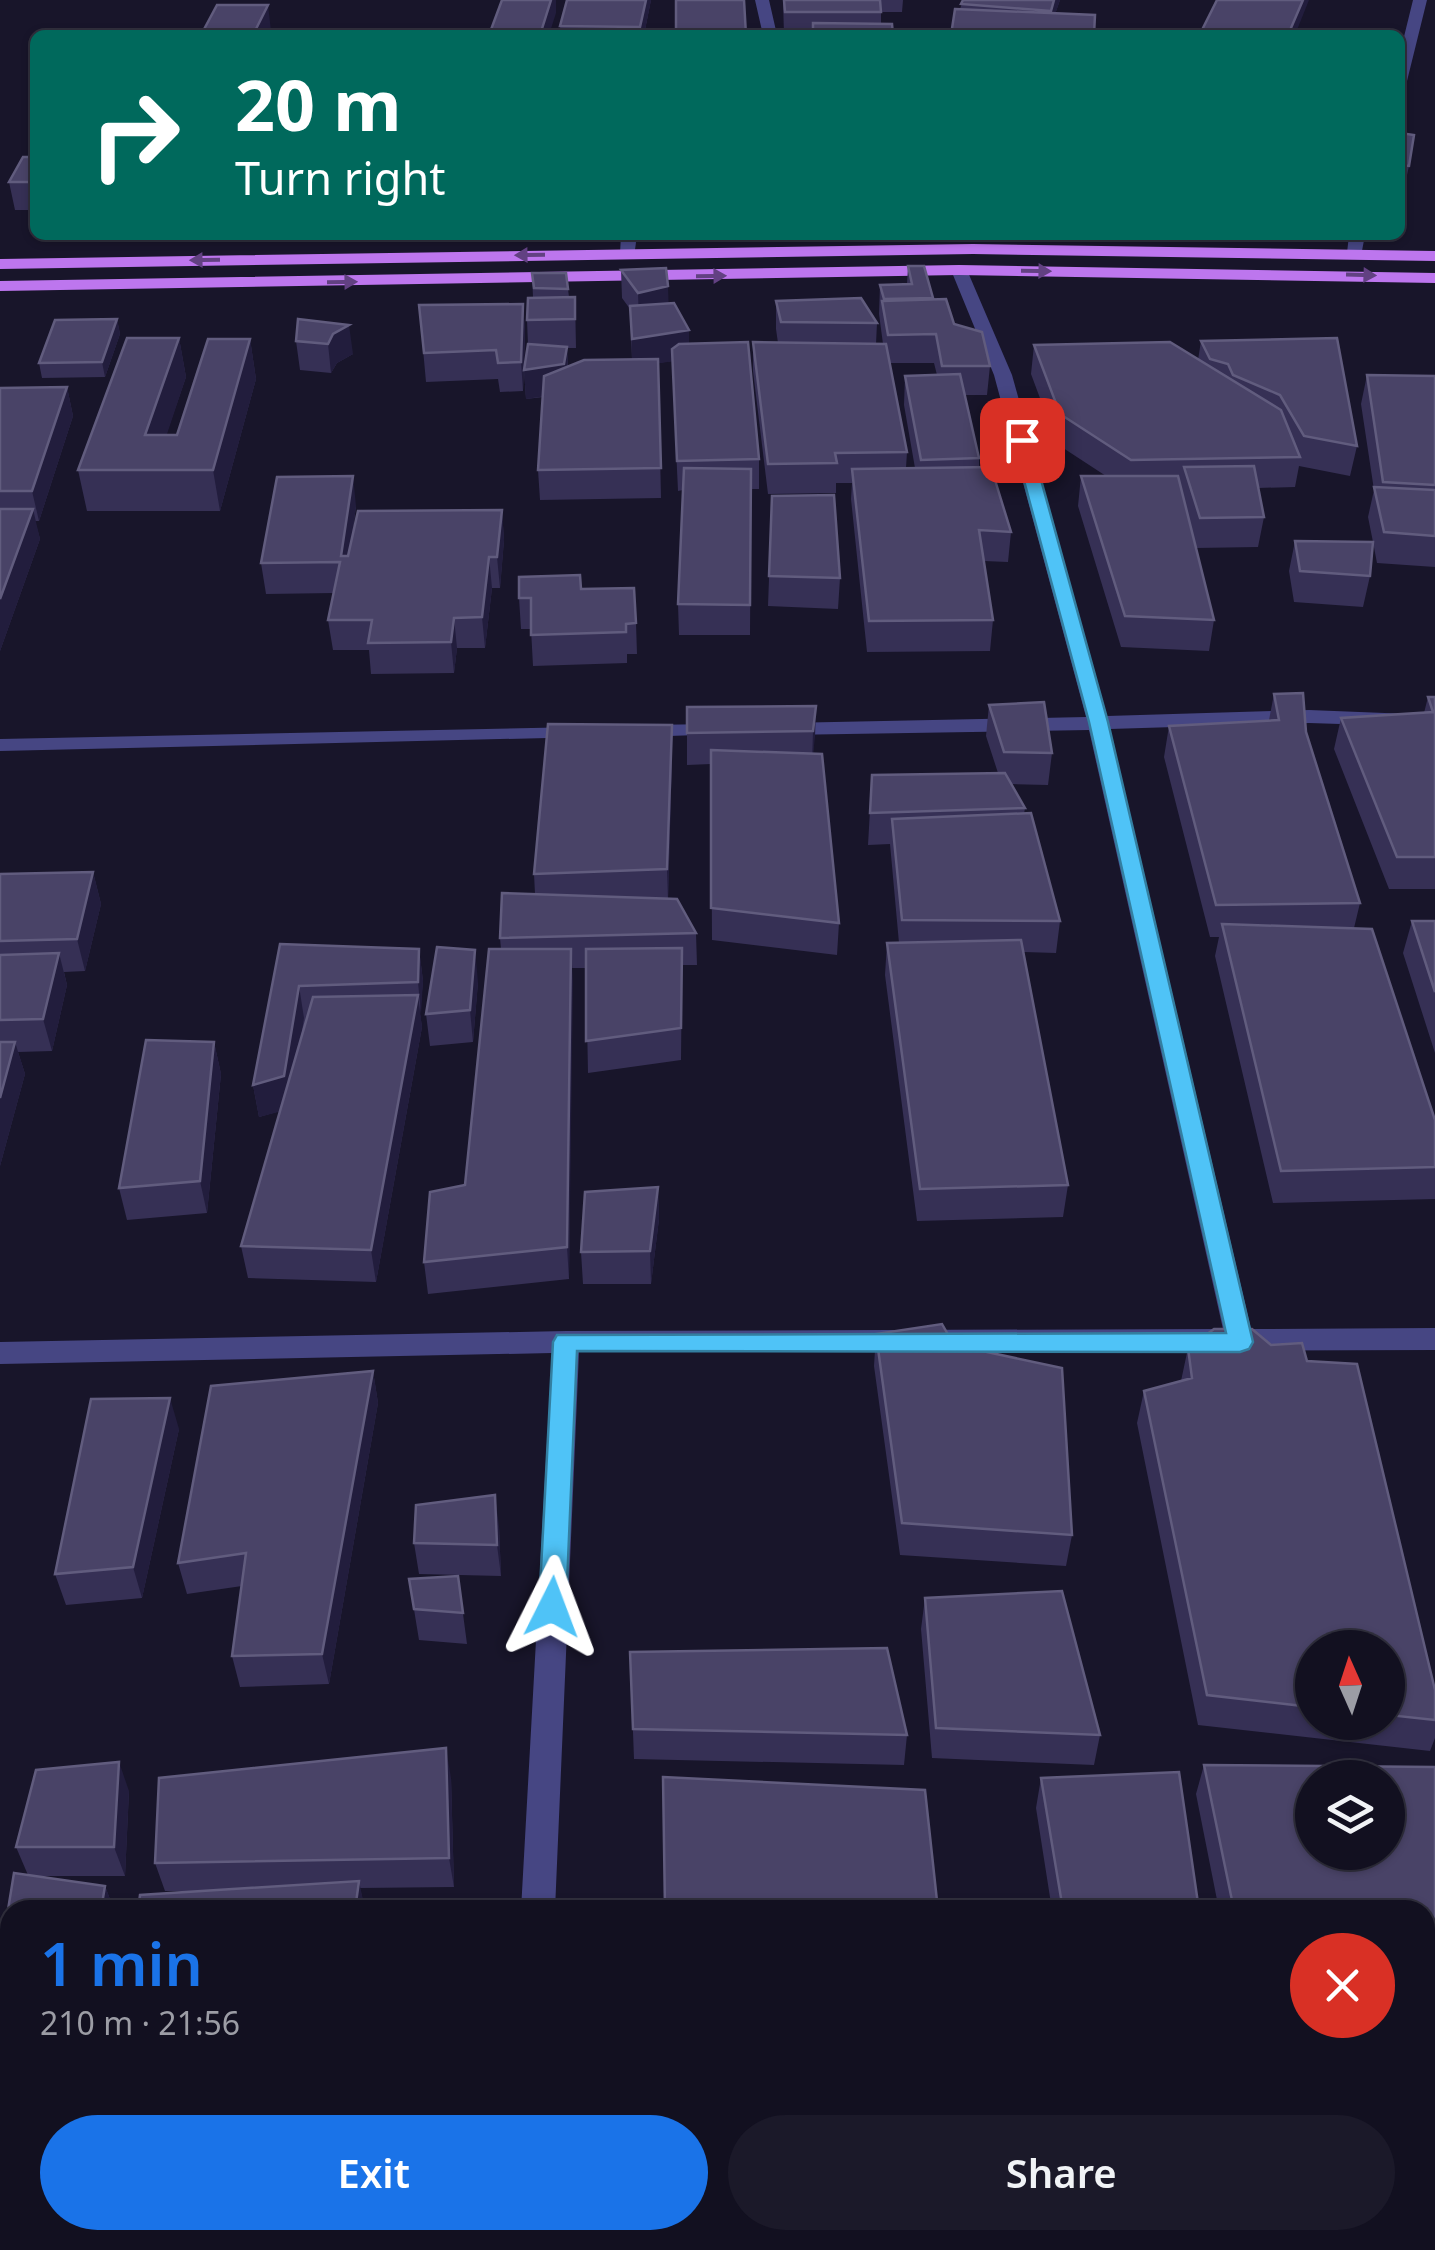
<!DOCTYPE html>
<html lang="en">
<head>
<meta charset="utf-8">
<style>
	body { margin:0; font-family:"Noto Sans",sans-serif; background:#1b1929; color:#f1f3f6; height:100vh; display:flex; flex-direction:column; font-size:38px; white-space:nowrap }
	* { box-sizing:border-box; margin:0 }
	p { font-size:32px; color:#9c9da5 }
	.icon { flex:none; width:55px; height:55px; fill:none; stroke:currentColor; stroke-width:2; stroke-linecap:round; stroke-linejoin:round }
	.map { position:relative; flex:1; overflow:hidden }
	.drawer { position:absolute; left:0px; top:1900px; width:1435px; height:350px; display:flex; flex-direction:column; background:#121020; border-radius:30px 30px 0 0; box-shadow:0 2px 8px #0004,0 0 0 2px #31303e }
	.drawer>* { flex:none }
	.banner { position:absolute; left:30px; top:30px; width:1375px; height:210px; border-radius:15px; box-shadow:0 2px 8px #0004,0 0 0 2px #31303e; background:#00695c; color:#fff; overflow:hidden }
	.needle { width:65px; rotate:357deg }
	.fabs { position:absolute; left:1295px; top:1630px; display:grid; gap:20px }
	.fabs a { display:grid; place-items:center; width:110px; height:110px; border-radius:50%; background:#121020; box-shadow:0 2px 8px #0004,0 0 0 2px #31303e; font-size:50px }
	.pin { position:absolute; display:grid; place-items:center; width:85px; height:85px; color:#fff; margin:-42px; border-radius:20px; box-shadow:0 5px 15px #0006 }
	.me { position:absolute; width:110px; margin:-55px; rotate:3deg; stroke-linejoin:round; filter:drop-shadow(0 0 8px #0008) }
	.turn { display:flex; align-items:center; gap:35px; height:210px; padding:0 40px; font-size:45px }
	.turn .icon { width:130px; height:130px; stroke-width:2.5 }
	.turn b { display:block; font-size:70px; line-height:85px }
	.round { display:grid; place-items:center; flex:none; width:105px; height:105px; border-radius:52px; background:#1b1929 }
	.headline { display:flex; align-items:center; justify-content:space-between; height:170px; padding:0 40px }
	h1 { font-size:60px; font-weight:600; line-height:75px; color:#1a73e8 }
	.primary-button { display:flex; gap:20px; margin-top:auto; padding:20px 40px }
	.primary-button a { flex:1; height:115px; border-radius:60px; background:#1a73e8; color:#fff; font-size:40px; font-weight:600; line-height:115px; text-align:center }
	.primary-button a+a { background:#1b1929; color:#f1f3f6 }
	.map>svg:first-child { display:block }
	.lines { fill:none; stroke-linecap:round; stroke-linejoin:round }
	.minor { fill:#464683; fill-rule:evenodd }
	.major { fill:#bd76ee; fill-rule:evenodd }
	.wall { fill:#363055; fill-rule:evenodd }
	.shaded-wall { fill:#221d3d }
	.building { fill:#494367; stroke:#615c7e; stroke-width:2.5; fill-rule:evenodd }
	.oneway { fill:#624182 }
	.route { fill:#4fc3f7; stroke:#337fa1; stroke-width:2.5 }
</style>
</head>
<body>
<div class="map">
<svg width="1435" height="2250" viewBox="0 0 1435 2250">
	<rect width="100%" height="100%" fill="#18152a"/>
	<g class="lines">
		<!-- minor -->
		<path class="minor" d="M755,0H769L777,35H763Z
			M1413,0H1427L1407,81L1400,85V53Z
			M621,235H637L634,257L620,254Z
			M1349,235H1365L1361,256L1347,253Z
			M959,265L967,270L1012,375L1107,716L1309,710L1435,715V727L1309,723L1110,729L1251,1329L1435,1328V1350L579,1352L555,1910H521L552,1353L0,1364V1342L566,1331L1223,1329L1089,730L785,735L775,729L785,723L1086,717L994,375L951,270Z
			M720,724L730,730L727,734L640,737L630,731L640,725Z
			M580,727L590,733L587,737L0,751V739Z
			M503,2240H539V2250H503Z"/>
		<!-- major -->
		<path class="major" d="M973,244L1435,251V261L973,254L0,269V259Z
			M959,265L1435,273V283L959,275L0,291V281Z"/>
	</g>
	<!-- wall -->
	<path class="wall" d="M651,0L644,35H561L560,26Z
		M783,0H903L902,12H881V24L893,35H784Z
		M963,0H1060L1055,14L960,9Z
		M1400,133L1409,166L1403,193H1400Z
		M35,157V210H15L9,182Z
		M908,266L933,298V300L990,366L987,395H965L979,458V467L1011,532L1008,562L984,561L993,620L990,651L867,652L851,499L852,483H836V493L768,494L753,371V342L778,343L776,329V301L877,323L876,344H883L879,314L880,285L907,284ZM890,363H934L937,375L905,376L904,405L915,468H906L907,452Z
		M621,270L669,303L689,343L759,459V489H751L750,635H679L678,604L683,490L678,491L672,361L658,363L661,498L540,500L538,470L543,397L526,399L524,370L528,345L527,320L533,298L532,273L568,289L569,297H575L576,348H567L568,367L632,360L630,309L622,298Z
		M523,304L525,332L523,391L500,392L498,379L426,382L419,305Z
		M117,319L120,334L105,377L42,378L39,363Z
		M298,319L353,354L337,363L331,373L300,370L296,341Z
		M179,338L186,377L166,435H177L250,339L256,379L220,511H87L78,470Z
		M1201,341L1357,446L1350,476L1299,466L1295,487L1258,488L1264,517L1258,547L1196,548L1214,620L1209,651L1121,647L1078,506L1081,476H1106L1057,444L1031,374L1034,345L1198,360Z
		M1367,375L1435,376V567L1377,563L1373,542L1370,576L1363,607L1294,602L1289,571L1295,541L1373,542L1368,517L1374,490L1361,404Z
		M67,387L73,416L39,521H35L40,539L0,651V388Z
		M772,496L840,578L838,609L768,606Z
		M356,506L352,537L502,510L504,540L500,588H492L485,648H457L454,673L371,674L369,650H333L328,620L334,593L266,594L261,563Z
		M581,589L636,623L637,654H627V663L533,666L531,629H521L519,598Z
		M1274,694L1306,732L1360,903L1354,928L1435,1120V1199L1273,1203L1215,956L1219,937H1210L1164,757L1169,726L1269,720Z
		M1428,697H1435V889H1389L1334,749L1341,718L1424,713Z
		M989,705L1052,753L1048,785L1011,784L1025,808L1024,814L1060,921L1056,953L1024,952L1068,1185L1063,1217L917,1221L885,975L887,943H899L890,844L868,845L872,775L998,773L986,736Z
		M816,706L813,754L839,923L837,955L712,940L711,764L687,765V707Z
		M672,757L668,899L696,933L697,965H682L681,1060L588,1073L586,968H572L569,1279L428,1294L424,1262L465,1185L501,949L500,938L535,894L534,874Z
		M93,872L101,904L85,971L64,972L67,985L52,1051L18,1052L25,1074L0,1166V874Z
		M1412,921H1435V1053L1403,953Z
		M280,944L419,949L423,981L420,1014L422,1027L376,1282L248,1278L241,1246L280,1111L259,1117L253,1085Z
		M478,982L473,1042L430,1046L426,1014Z
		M214,1042L221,1074L207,1213L127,1220L119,1188Z
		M658,1187L659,1219L651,1284H583L581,1252Z
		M876,1334L954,1345L1072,1535L1066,1566L900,1555L874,1366Z
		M1271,1345L1307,1361L1435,1690V1738L1430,1751L1198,1725L1137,1423L1144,1391L1181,1381L1188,1348ZM1312,1648H1388V1722H1312Z
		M373,1371L378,1403L329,1684L240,1687L232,1656L242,1586L187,1594L178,1563Z
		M179,1429L142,1598L66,1605L55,1574Z
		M499,1526L501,1576L419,1574L414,1543Z
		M458,1576L467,1644L419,1640L409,1579Z
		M925,1598L1100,1735L1094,1765L932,1758L921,1629Z
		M630,1652L907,1735L904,1765L634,1759Z
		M1204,1765L1435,1767V2250H1288L1286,2240H1425V1910H1219L1196,1794ZM1312,1778H1388V1852H1312Z
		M451,1778L454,1887L360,1888L365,1910L212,1891H165L155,1863Z
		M1041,1778L1199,1910H1052L1036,1808Z
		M129,1791L125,1876H40L105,1886L114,1910H10L28,1875L16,1847Z
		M84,2240H322L321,2250H89Z
		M1105,2240H1238L1235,2248L1171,2250H1107Z"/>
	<!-- shaded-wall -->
	<path class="shaded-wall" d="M551,0H556V13L549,35H540Z
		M646,0H651L644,35H640V27Z
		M1054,0H1060L1048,35L1051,11Z
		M1303,0H1309L1295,35H1288Z
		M268,5L271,31L269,35H253Z
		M668,286L669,315L639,322L638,293Z
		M523,304L525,332L523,391L521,362Z
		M117,319L120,334L105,377L102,362Z
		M349,325L353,354L337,363L331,373L328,344L333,334Z
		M689,330V359L632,367V339Z
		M179,338L186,377L155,470L145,435Z
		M250,339L256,379L220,511L213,470Z
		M567,347L568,376L565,393L526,399L524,370Z
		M67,387L73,416L39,521L32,491Z
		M353,476L356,506L345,587L341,556Z
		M33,509L40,539L0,651V599Z
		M502,510L504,540L500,588L497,557Z
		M489,557L492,588L485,648L482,617Z
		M454,618L457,648L454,673L451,642Z
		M816,706L815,737L812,763L813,731Z
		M672,725V757L668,901L667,869Z
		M93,872L101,904L85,971L77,939Z
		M419,949L423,981L421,1014L418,982Z
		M571,949L573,981L569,1279L567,1247Z
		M475,950L478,982L473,1042L470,1010Z
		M59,953L67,985L52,1051L43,1019Z
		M299,986L304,1018L290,1109L259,1117L253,1085Z
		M418,995L422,1027L376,1282L371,1250Z
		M15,1042L25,1074L0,1166V1098Z
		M214,1042L221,1074L207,1213L200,1181Z
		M658,1187L659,1219L651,1284L650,1251Z
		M373,1371L378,1403L329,1684L322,1654Z
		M170,1398L179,1429L142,1598L133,1567Z
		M495,1495L499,1526L501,1576L497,1545Z
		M446,1748L451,1778L454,1887L449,1858Z
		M119,1762L129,1791L125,1876L114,1847Z
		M359,1881L365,1910H355Z
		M105,1886L114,1910H101Z
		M45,2240H62L60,2250H43Z
		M311,2240H322L321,2250H310Z"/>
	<!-- building -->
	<path class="building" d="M502,0H551L540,35H489Z
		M567,0H646L640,27L560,26Z
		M676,0H744L746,35H676Z
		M784,0H880L881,12H785Z
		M963,0H1054L1051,11L961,4Z
		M1217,0H1303L1288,35H1223L1201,32Z
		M217,5H268L253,35H201Z
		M955,9L1095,15L1094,35H951Z
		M813,23L892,24L893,35H813Z
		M1400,133L1414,135L1409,166L1400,165Z
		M23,157H35V182H9Z
		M908,266H924L933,298L884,299L880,285L912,284Z
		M666,268L668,286L638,293L621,270Z
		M532,273H566L568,289L534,288Z
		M575,297V319L527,320L528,298Z
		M861,298L877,323L781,322L776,301Z
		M946,299L954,324L982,332L990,366H942L936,334L888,335L882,301Z
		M674,303L689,330L632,339L630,306Z
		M523,304L521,362L498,363L496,350L424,353L419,305Z
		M117,319L102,362L39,363L55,320Z
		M298,319L349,325L333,334L328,344L296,341Z
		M127,338H179L145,435H177L208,339H250L213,470H78Z
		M1337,338L1357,446L1304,436L1280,395L1233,375L1228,364L1210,359L1201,341Z
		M748,342L759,459L677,461L672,349L679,344Z
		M753,342L886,344L907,452L835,453L837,463L768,464Z
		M1170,342L1281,410L1300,457L1131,460L1060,414L1034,345Z
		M528,344L567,347L564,364L524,370Z
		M658,359L661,468L538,470L544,376L584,360Z
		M960,374L979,458L921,460L905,376Z
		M1367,375L1435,376V485L1383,482Z
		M67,387L32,491H0V388Z
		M1254,466L1264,517L1200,518L1184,467Z
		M991,467L1011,532L979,530L993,620L869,621L852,469Z
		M684,468L751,469L750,605L678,604Z
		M353,476L341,556H348L358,511L502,510L497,557H489L482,617L454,618L451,642L368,643L372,620H328L340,562L261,563L277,477Z
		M1081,476H1178L1214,620L1125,616Z
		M1374,487L1435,490V536L1384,532Z
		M834,495L840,578L769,576L772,496Z
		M0,509H33L0,599Z
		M1295,541L1373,542L1370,576L1300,571Z
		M580,575L581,589L634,588L636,623L626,624V632L531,635V598H519V577Z
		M1303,693L1306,732L1360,903L1216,905L1169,726L1279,720L1274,694Z
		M1428,697H1435V857H1397L1341,718L1433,712Z
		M1044,702L1052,753L1004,752L989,705Z
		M816,706L813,731L687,733V707Z
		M548,724L672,725L667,869L534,874Z
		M711,750L822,754L839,923L711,908Z
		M1005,773L1025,808L870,813L872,775Z
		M1031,813L1060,921L902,920L892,819Z
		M93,872L77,939L0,941V874Z
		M502,893L677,899L696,933L500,938Z
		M1412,921H1435V992Z
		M1222,924L1372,929L1435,1120V1167L1281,1171Z
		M1021,940L1068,1185L920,1189L887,943Z
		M280,944L419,949L418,982L299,986L284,1076L253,1085Z
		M437,947L475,950L470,1010L426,1014Z
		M682,948L681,1028L586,1041V949Z
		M489,949H571L567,1247L424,1262L430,1192L465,1185Z
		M59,953L43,1019L0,1020V955Z
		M418,995L371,1250L241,1246L313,997Z
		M146,1040L214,1042L200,1181L119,1188Z
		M0,1042H15L0,1098Z
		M658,1187L650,1251L581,1252L585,1192Z
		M942,1324L954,1345L1062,1368L1072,1535L902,1523L876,1334Z
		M1214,1329H1252L1271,1345L1302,1343L1307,1361L1357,1364L1435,1690V1720L1388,1715V1648H1312V1707L1207,1695L1144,1391L1192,1378L1188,1348Z
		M373,1371L322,1654L232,1656L246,1553L178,1563L211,1386Z
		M170,1398L133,1567L55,1574L91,1399Z
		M495,1495L497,1545L414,1543L416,1505Z
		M458,1576L463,1613L414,1609L409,1579Z
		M1062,1591L1100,1735L936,1728L925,1598Z
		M887,1648L907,1735L633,1729L630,1652Z
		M446,1748L449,1858L155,1863L159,1778Z
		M119,1762L114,1847H16L36,1770Z
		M1204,1765L1435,1767V2250H1305L1303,2240H1425V1910H1234ZM1312,1778H1388V1852H1312Z
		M1179,1772L1199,1910H1063L1041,1778Z
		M663,1777L925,1790L938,1910H665Z
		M14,1873L105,1886L101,1910H10V2240H45L43,2250H0V1959Z
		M359,1881L355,1910H138L140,1895Z
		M120,2240H311L310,2250H236L237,2244Z"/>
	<!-- one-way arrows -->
	<defs><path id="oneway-solid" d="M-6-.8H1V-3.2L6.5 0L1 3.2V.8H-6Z" transform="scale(2.5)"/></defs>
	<g class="oneway">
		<use href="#oneway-solid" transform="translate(530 255) rotate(179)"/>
		<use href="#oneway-solid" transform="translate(205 260) rotate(179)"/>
		<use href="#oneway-solid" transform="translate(1036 271) rotate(1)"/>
		<use href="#oneway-solid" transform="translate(1361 275) rotate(2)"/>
		<use href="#oneway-solid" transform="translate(711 276) rotate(-1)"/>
		<use href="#oneway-solid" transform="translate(342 282) rotate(-1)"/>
	</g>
	<!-- route -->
	<path class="route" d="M1022,435L1030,440L1108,722L1253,1342L1249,1349L1240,1352L577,1351L566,1607L562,1615L552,1618L543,1615L539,1607L553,1342L557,1335L1226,1333L1089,722L1013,440Z"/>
</svg>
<div class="fabs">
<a><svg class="needle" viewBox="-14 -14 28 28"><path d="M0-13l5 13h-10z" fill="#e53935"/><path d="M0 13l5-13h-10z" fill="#9c9da5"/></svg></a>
<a><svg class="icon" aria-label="layers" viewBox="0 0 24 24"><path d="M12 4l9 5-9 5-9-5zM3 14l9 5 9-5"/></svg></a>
</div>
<div class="pin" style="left:1022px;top:440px;background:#d93025"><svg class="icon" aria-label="arrive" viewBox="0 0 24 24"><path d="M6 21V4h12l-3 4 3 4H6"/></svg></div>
<svg class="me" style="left:552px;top:1607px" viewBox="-20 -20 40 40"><path d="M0-17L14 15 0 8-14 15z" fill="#4fc3f7" stroke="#fff" stroke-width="4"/></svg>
<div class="banner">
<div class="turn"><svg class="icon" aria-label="right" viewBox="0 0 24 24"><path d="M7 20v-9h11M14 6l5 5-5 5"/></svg><div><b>20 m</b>Turn right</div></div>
</div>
<section class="drawer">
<div class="headline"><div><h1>1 min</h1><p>210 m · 21:56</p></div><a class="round" style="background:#d93025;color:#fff"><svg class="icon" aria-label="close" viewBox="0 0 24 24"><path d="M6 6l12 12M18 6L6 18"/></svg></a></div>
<div class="primary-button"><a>Exit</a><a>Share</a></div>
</section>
</div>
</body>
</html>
